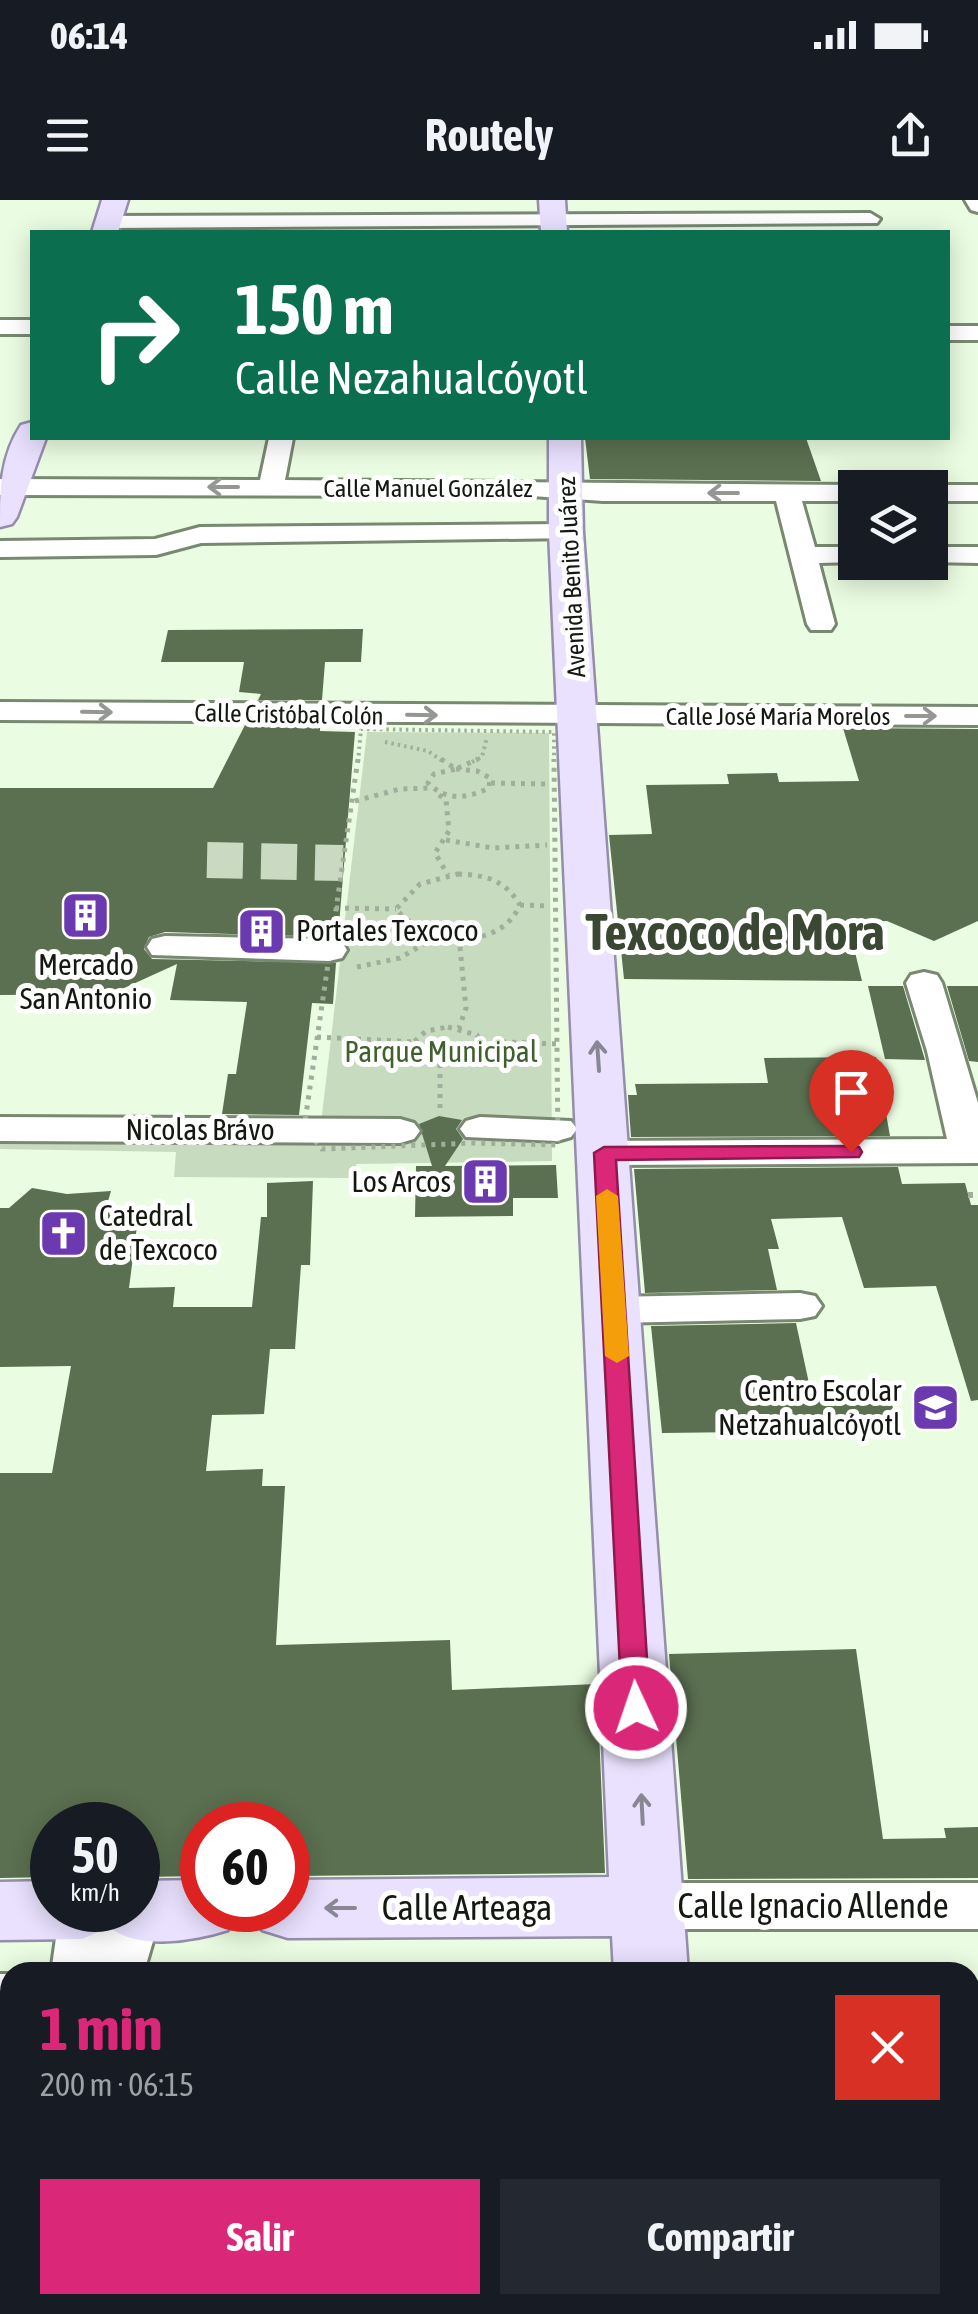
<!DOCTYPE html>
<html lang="es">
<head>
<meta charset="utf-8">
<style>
	body { margin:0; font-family:"Asap Condensed",sans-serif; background:#242831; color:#f1f3f6; height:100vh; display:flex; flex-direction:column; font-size:38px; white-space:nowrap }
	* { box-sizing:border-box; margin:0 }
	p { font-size:32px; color:#9ea1a6 }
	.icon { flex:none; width:55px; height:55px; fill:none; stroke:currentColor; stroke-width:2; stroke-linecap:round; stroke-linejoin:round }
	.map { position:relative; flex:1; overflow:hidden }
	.side { position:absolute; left:0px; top:1762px; width:980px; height:352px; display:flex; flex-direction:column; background:#171b24; border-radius:30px 30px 0 0; box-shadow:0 5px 25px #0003 }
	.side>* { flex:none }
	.top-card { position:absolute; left:30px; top:30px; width:920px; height:210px; border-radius:0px; box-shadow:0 5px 25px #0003; background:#0b6e4f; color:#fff; overflow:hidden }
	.fabs { position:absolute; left:838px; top:270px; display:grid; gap:20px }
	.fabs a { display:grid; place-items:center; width:110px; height:110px; border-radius:0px; background:#171b24; box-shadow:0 5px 25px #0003; font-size:50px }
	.speed { position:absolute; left:30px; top:1602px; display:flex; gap:20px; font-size:50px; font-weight:700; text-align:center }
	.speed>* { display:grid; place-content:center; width:130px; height:130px; border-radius:50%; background:#171b24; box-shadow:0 5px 25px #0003; line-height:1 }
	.speed small { font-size:25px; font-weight:400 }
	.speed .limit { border:15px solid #d22; background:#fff; color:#111 }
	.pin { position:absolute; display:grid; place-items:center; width:85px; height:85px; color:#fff; margin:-102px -42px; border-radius:50% 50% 50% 0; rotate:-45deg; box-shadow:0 0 10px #0007 }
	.pin .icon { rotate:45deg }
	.me { position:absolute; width:110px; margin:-55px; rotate:357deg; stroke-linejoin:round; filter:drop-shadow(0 0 8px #0008) }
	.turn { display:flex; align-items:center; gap:35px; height:210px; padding:0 40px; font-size:45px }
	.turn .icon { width:130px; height:130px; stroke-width:2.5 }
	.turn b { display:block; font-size:70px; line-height:85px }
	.round { display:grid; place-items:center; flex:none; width:105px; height:105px; border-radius:0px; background:#242831 }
	.overview { display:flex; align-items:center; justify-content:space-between; height:170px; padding:0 40px }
	h1 { font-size:60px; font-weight:700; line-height:75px; color:#db2777 }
	.primary-button { display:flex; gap:20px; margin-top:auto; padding:20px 40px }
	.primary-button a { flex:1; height:115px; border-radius:0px; background:#db2777; color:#fff; font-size:40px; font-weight:700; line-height:115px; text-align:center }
	.primary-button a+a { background:#242831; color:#f1f3f6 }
	.status { display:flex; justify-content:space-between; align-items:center; height:70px; padding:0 50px; background:#171b24; direction:ltr }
	.status svg { height:28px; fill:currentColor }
	header { display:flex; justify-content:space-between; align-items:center; height:130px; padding:0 40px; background:#171b24; font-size:45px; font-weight:700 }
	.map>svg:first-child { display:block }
	.green { fill:#c7dbbe }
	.building { fill:#5b7050 }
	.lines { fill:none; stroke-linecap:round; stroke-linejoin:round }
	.minor-tunnel { stroke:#cadac2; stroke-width:36; stroke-dasharray:36 18; stroke-linecap:butt }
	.minor-casing { stroke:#788871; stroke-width:6 }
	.major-casing { stroke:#958eab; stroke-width:5 }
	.path-far2 { stroke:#a1ae9b; stroke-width:4; stroke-dasharray:2.5 4; stroke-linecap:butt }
	.path-far1 { stroke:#a1ae9b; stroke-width:5; stroke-dasharray:4 6; stroke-linecap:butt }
	.path { stroke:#a1ae9b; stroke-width:6; stroke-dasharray:5 8; stroke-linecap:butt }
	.minor { fill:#fff; fill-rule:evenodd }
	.major { fill:#e9e1fe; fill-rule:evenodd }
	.oneway { stroke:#959793 }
	.oneway2 { stroke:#898793 }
	.route { fill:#db2777; stroke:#8e194d; stroke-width:2.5 }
	.slow { fill:#f59e0b }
	.labels { text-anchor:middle; stroke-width:10; stroke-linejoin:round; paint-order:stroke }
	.far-street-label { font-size:25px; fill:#131810; stroke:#fff }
	.poi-label { font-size:30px; fill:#131810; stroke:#fff; text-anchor:start }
	.park-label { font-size:30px; fill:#40602e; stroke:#fff }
	.street-label { font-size:30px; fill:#131810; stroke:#fff }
	.near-street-label { font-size:35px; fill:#131810; stroke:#fff }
	.town-label { font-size:50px; font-weight:bold; fill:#3a4833; stroke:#fff }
</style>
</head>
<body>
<div class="status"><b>06:14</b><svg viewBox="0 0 49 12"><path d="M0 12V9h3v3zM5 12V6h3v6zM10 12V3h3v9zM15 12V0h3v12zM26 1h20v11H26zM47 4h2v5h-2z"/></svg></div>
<header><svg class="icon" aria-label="menu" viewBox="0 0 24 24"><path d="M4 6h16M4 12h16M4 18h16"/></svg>Routely<svg class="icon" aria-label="share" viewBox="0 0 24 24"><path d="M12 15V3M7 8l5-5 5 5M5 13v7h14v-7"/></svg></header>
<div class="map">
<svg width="978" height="2114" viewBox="0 0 978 2114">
	<rect width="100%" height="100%" fill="#eafce2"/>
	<!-- green -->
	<path class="green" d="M367,532L549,533L552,961L356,964V978L174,977L176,952L0,949V938L320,932Z"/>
	<!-- building -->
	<path class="building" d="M585,238H806L821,281L590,279Z
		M363,429L361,462H325L322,500H258L261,494L239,492L244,462H161L168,430Z
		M245,525H320V531L355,532L338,737L165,732L149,737L144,749L152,759L336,763L333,804L312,803L299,915L222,914L228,874H236L247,802L170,800L177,764L111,794L0,795V588H213Z
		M843,528L978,529V721L934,741L887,721L848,723L862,781L624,779L609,635L652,634L646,585L729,584L727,574L777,573L779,582L859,581Z
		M868,786H903L925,860L885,859Z
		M947,786H978V862L969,861Z
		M876,857L890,936L631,937L628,895H637L635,884L768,883L764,858Z
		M439,916L462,920L456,929L463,939L445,966L556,965L558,998H513V1016L415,1017L416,966H432L419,924Z
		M898,967L902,984L965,983L971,1005H978V1200L971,1201L936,1086L864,1088L842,1017L771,1019L779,1049H768L777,1090L645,1093L634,969Z
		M313,981L310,1065H301L295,1149H270L264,1214L212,1215L206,1271L263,1269L262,1286H285L276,1445L450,1440L452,1490L597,1484L605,1673L288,1676V1625H202V1676L138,1677V1625H52V1677L0,1678V1273H52L71,1166L0,1167V1008H9L32,988L67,994L111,991L106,1008L139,1010L129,1088L175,1087L173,1107H252L261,1017H267V983Z
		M796,1123L810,1188L888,1187L898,1230L662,1233L651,1126Z
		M856,1449L883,1639L946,1638L944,1628L978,1627V1678L688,1679L669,1454Z"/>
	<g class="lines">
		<!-- minor-tunnel -->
		<path class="minor-tunnel" d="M207,660L343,663"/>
		<defs>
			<path id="minor" d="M965,0H978V12L971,10Z
				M870,13L880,19L877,23L109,28L99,22L109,16Z
				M0,120H32V134H0Z
				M948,126H978V140H948Z
				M269,238H293L285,280L855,285L864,288H855V301H802L815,347H855L858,362L819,363L835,424L831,430H811L807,424L776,301H603L532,296L0,295V279L260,280Z
				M930,285H978V301H930V288H921Z
				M566,324L575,326L579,332L575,338L201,343L156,355L0,357V341L155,339L200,327Z
				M930,347H978V363L927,362Z
				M0,502L978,507V525L0,520Z
				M165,736L329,739L342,742L347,750L342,758L329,761L152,755L147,747L152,739Z
				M924,772L937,775L942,783L978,903V963L604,965L590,962L584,953L590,944L604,941L947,939L927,851L906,783L911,775Z
				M0,917L400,919L414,923L420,931L414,939L400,943L0,941Z
				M480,917L571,921L577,929L571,937L557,941L466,937L460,929L466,921Z
				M800,1093L815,1096L822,1106L815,1116L800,1119L614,1123L599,1120L592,1110L599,1100L614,1097Z
				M647,1683H978V1729H647L627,1722L619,1706L627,1690Z
				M138,1688L154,1694L162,1710L144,1772H55L52,1766L60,1710H138Z
				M0,1774H10V1822H0Z
				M33,2105H99V2114H33Z
				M147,2105H213L212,2114H146Z"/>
			<path id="major" d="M102,0H128L118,32H92Z
				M539,0H565L567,32H541Z
				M32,222V238H46L17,317L12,324L0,327C0,291 0,257 21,225Z
				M549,238H581L583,332L688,1772H614L612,1736L288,1738L262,1730L252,1710H288V1680L609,1677L549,332Z
				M202,1680V1710H238L228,1730C197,1740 136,1751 110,1727L82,1739L0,1740V1682L52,1681V1710H138V1681Z
				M631,2105H715V2114H631Z"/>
		</defs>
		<!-- minor casing -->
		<use href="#minor" class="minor-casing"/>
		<!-- major casing -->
		<use href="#major" class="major-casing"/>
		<!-- path-far2 -->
		<path class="path-far2" d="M385,542L428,551L444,562
			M358,562L361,529L554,532V562
			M472,562L482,557L487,537"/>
		<!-- path-far1 -->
		<path class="path-far1" d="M358,559L304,928L322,949L474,943L558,945L554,559
			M441,559L456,569L478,559
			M456,569L477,571L490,578L489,588C467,599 446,601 428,583L434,574Z
			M491,583L545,584
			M439,595L446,600L449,631L435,653L448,675
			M355,601L400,589L430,588
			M446,640L493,648L547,645
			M458,674C486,675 505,680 520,705C499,753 425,745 396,709L420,684Z
			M520,705L548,706
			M335,708L396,709
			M459,737L466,808L459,828
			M357,767L400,758L437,736
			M448,827L477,835L483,847L480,853L448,864L416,853L414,842L426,831Z
			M317,837L414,842
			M482,841L556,844
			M440,864V911"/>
		<!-- path -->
		<path class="path" d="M968,995H978"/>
		<!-- minor -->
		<use href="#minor" class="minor"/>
		<!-- major -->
		<use href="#major" class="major"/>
	</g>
	<!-- one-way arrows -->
	<defs><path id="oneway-shaft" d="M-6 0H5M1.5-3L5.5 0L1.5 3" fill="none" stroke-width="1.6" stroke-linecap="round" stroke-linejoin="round" transform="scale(2.5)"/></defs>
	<g class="oneway">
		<use href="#oneway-shaft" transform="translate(223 287) rotate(180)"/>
		<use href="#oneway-shaft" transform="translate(723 293) rotate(-180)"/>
		<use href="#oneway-shaft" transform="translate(97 512) rotate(1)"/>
		<use href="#oneway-shaft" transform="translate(422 515) rotate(1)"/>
		<use href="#oneway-shaft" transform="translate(921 516)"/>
	</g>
	<g class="oneway2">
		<use href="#oneway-shaft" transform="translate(598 856) rotate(-94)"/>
		<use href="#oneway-shaft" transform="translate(642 1609) rotate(-93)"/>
		<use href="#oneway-shaft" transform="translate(340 1708) rotate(180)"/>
	</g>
	<!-- route -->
	<path class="route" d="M851,946L859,947L862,952L859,957L616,960L650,1508L646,1515L636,1518L626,1515L622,1508L594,953L604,947Z"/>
	<!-- slow -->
	<path class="slow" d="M607,989L618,996L629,1156L617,1163L605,1156L596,996Z"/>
	<!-- icons -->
	<defs>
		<symbol id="building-square" viewBox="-11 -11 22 22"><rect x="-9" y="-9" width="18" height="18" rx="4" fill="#6b39b0" stroke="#fff"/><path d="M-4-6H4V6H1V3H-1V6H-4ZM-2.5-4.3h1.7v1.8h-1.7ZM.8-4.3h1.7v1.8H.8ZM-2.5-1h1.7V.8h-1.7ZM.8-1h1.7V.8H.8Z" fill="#fff"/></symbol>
		<symbol id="church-square" viewBox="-11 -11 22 22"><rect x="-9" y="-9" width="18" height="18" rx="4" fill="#6b39b0" stroke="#fff"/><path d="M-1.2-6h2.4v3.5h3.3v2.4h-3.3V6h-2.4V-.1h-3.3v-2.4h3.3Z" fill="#fff"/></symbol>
		<symbol id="school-square" viewBox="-11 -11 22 22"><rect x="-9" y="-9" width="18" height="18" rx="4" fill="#6b39b0" stroke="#fff"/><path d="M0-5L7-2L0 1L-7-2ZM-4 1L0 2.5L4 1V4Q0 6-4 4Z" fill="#fff"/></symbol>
	</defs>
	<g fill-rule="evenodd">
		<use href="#building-square" x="58" y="688" width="55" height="55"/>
		<use href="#building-square" x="234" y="704" width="55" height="55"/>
		<use href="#building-square" x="458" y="954" width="55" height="55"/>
		<use href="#church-square" x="36" y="1006" width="55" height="55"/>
		<use href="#school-square" x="908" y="1180" width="55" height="55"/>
	</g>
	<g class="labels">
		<!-- far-street labels -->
		<g class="far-street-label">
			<text x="428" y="297">Calle Manuel González</text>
			<text transform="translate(571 377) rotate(-93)" y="9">Avenida Benito Juárez</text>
			<text transform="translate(289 514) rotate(1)" y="9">Calle Cristóbal Colón</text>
			<text x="778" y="525">Calle José María Morelos</text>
		</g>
		<!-- poi labels -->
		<g class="poi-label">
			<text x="296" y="741">Portales Texcoco</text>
			<text x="86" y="775" text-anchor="middle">Mercado<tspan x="86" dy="34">San Antonio</tspan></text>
			<text x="451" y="992" text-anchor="end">Los Arcos</text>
			<text x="99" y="1026">Catedral<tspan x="99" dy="34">de Texcoco</tspan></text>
			<text x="901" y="1201" text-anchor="end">Centro Escolar<tspan x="901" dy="34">Netzahualcóyotl</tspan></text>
		</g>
		<!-- park labels -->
		<g class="park-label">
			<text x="441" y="862">Parque Municipal</text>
		</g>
		<!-- street labels -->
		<g class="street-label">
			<text x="200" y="940">Nicolas Brávo</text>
		</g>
		<!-- near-street labels -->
		<g class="near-street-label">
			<text x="813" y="1718">Calle Ignacio Allende</text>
			<text x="467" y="1720">Calle Arteaga</text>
		</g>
		<!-- town labels -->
		<g class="town-label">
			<text x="735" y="750">Texcoco de Mora</text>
		</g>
	</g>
</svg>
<div class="fabs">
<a><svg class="icon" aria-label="layers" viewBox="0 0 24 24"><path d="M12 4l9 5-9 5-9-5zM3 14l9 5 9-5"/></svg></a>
</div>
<div class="speed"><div>50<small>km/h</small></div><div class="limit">60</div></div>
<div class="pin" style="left:851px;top:952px;background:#d93025"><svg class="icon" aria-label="arrive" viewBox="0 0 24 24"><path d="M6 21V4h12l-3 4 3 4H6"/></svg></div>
<svg class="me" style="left:636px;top:1508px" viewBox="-20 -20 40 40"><circle r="17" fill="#db2777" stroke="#fff" stroke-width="3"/><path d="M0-11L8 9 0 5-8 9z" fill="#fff"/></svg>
<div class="top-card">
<div class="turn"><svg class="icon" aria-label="right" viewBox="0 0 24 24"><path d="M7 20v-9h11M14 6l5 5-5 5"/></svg><div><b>150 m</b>Calle Nezahualcóyotl</div></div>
</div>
<section class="side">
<div class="overview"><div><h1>1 min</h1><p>200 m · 06:15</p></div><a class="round" style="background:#d93025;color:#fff"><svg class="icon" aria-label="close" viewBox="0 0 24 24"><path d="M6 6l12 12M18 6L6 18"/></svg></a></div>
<div class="primary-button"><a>Salir</a><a>Compartir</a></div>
</section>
</div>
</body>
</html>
